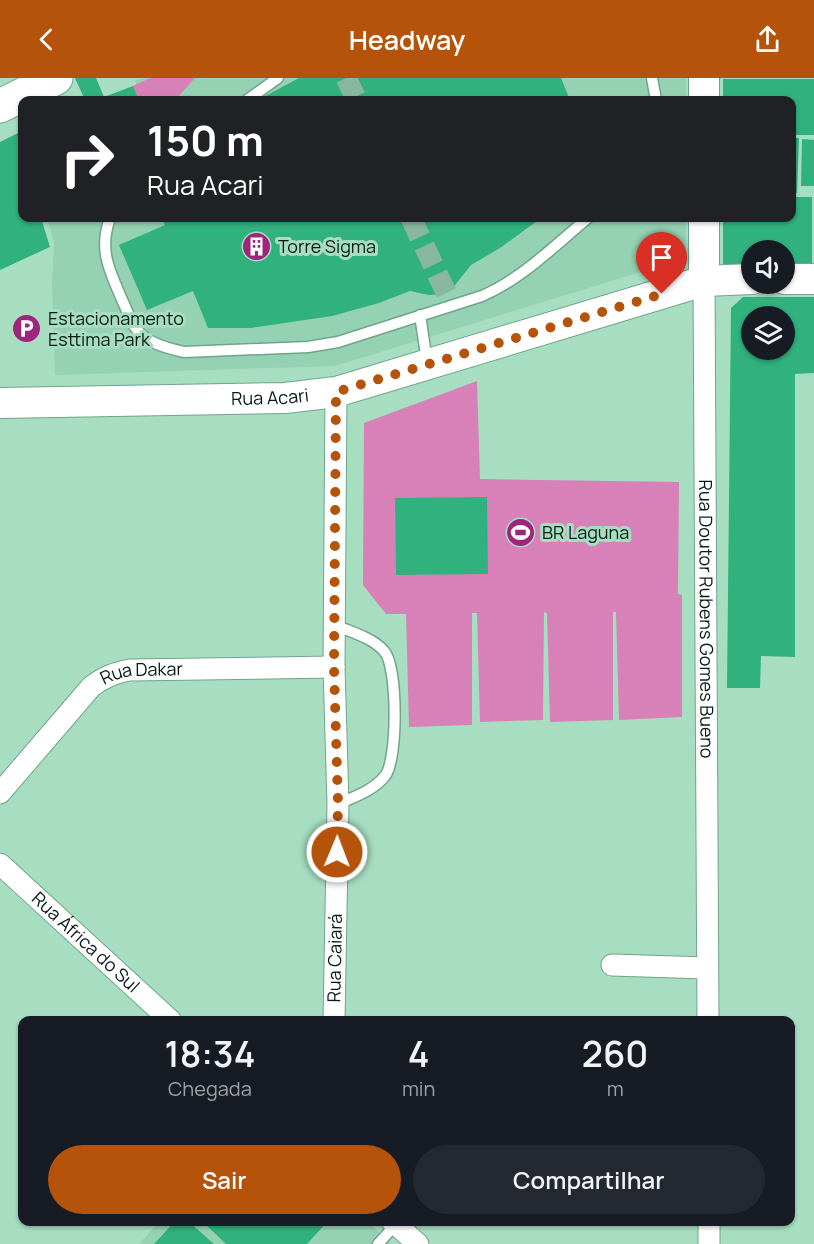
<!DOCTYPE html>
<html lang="pt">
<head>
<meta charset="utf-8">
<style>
	body { margin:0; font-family:Manrope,sans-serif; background:#242831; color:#f1f3f6; height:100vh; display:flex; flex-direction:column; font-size:22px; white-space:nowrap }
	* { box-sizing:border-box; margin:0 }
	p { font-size:20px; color:#9ea1a6 }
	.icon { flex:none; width:33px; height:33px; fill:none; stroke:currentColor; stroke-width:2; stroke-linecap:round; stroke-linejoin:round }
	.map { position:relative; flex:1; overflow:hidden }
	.side { position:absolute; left:18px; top:938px; width:777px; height:210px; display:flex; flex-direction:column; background:#171b24; border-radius:12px; box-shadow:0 2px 4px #0004 }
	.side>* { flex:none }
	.banner { position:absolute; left:18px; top:18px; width:778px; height:126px; border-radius:12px; box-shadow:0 2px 4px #0004; background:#202124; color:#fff; overflow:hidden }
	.buttons { position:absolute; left:741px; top:162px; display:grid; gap:12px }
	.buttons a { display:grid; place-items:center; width:54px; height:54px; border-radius:50%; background:#171b24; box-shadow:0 2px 4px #0004; font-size:30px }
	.pin { position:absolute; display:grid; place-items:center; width:51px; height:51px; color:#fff; margin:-62px -26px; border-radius:50% 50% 50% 0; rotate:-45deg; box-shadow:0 0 6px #0007 }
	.pin .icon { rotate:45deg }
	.me { position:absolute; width:66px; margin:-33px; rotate:1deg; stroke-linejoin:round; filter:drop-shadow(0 0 4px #0008) }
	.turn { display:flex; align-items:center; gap:21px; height:126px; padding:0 30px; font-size:27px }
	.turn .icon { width:78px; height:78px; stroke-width:2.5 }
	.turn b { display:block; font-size:42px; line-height:51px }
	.eta { display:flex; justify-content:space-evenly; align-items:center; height:102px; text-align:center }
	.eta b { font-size:36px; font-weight:600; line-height:42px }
	.button { display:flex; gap:12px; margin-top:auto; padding:12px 30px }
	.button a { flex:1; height:69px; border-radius:36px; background:#b45309; color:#fff; font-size:24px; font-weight:600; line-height:69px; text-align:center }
	.button a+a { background:#242831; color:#f1f3f6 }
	header { display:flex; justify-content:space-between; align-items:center; height:78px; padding:0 30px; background:#b45309; color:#fff; font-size:27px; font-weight:600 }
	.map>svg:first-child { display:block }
	.built { fill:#94d2b3 }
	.green { fill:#d781b8 }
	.building { fill:#30b17e; fill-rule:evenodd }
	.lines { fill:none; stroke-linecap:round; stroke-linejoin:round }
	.street-tunnel { stroke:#87b79f; stroke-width:21; stroke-dasharray:21 10; stroke-linecap:butt }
	.lane-casing { stroke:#70a58b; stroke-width:13 }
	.street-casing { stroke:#70a58b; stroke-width:23 }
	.secondary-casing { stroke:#70a58b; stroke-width:32 }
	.highway-casing { stroke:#70a58b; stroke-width:35 }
	.lane { stroke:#fff; stroke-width:10 }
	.street { stroke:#fff; stroke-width:21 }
	.secondary { stroke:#fff; stroke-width:30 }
	.highway { stroke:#fff; stroke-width:33 }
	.route { stroke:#b45309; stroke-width:10; stroke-dasharray:0 18 }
	.labels { text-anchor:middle; stroke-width:6; stroke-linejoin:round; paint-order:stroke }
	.poi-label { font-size:18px; fill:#061b12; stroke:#a7dec2; text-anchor:start }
	.street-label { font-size:18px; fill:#061b12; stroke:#a7dec2 }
</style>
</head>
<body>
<header><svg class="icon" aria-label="back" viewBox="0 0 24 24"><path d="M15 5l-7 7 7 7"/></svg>Headway<svg class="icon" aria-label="share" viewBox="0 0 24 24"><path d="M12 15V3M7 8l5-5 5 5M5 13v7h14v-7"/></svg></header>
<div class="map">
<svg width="814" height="1166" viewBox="0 0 814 1166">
	<rect width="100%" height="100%" fill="#a7dec2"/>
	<!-- built -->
	<path class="built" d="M142,0H686V22H144L135,3Z
		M47,140H686V168L673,184L335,288L55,297L52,205L54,165Z
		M160,1143H367L391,1166H139Z"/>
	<!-- green -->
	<path class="green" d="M150,0H195L175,22H139L133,8Z
		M477,303L480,401L679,404L678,516L682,517V639L619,642L616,534H613V642L550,644L547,535L544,534L543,642L480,644L477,535H472V647L409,649L406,536H386L363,507L364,345Z"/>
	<!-- building -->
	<path class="building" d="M75,0H96L104,19L133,8L139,22H85Z
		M299,0H561L570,22H258Z
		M723,1H814V57H792V22H723Z
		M22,53V140H41L50,169L0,192V64Z
		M792,60H799L797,115L792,114Z
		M802,61L814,62V108H801Z
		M792,119H812V187H784V172H752V187L723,186V140H792Z
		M162,140H541L500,170L471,187L451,212L442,216L429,217L410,213L379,225L332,238L251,250H208L193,213L147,232L119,167L165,147Z
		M743,219H814V295L795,296V579L761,578L760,610H727L731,230ZM752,238H784V272H752Z
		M487,419L488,496L396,497L395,420Z
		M175,1143H188L214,1166H154Z
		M202,1143H328L307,1166H226Z"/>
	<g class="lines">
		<!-- street-tunnel -->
		<path class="street-tunnel" d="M346,0L357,22
			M411,140L452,227"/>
		<defs>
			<path id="lane" d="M652,0L656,22
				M247,22L278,0
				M110,140C98,173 110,193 123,224C127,232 130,242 135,249C145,265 167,270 184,274L308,269L338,264L482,218C522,201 555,167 588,140
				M420,237L427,284
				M335,547C351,554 373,560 384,573C398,587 398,682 385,698C374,712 354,719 338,726
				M378,1166L396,1146"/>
			<g id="street">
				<path id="s1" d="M704,203L708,942"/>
				<path id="s2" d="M0,715L91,609C104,599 114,595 130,592L334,589"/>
				<path id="s3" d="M0,786L170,942"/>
				<path d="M612,887L707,890"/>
				<path id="s4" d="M334,942L338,726L334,589L336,314"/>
				<path d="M392,1143L418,1166"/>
				<path d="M709,1143V1166"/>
			</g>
			<g id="secondary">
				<path d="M704,22V0"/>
				<path d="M784,201H814"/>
				<path d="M704,203V140"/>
				<path id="s5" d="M0,325L285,320L336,314L704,203L752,201"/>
			</g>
			<path id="highway" d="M0,28L56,0"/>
		</defs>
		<!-- lane casing -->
		<use href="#lane" class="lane-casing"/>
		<!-- street casing -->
		<use href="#street" class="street-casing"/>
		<!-- secondary casing -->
		<use href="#secondary" class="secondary-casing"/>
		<!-- highway casing -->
		<use href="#highway" class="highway-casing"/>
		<!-- lane -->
		<use href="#lane" class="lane"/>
		<!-- street -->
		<use href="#street" class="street"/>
		<!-- secondary -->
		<use href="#secondary" class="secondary"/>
		<!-- highway -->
		<use href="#highway" class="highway"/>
	</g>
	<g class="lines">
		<!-- route -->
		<path class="route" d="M337,774L338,726L334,589L336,314L662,216"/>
	</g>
	<!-- icons -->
	<defs>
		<symbol id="building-disc" viewBox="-11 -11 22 22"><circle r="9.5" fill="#9f257c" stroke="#a7dec2"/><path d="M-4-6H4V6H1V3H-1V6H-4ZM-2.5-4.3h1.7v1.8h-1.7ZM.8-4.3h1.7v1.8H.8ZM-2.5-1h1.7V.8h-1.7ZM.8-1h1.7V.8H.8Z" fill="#fff"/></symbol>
		<symbol id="parking-disc" viewBox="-11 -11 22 22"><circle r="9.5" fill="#9f257c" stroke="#a7dec2"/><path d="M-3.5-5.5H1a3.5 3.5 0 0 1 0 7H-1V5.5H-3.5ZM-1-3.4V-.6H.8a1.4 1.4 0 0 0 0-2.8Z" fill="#fff"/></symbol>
		<symbol id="stadium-disc" viewBox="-11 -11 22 22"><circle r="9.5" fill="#9f257c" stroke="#a7dec2"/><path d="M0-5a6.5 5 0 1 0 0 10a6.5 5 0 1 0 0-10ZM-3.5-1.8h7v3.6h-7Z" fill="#fff"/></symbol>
	</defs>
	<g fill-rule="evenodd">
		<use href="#building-disc" x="240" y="152" width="33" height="33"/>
		<use href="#parking-disc" x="10" y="234" width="33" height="33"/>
		<use href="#stadium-disc" x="504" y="438" width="33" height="33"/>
	</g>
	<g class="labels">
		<!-- poi labels -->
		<g class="poi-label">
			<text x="278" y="175">Torre Sigma</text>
			<text x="48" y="247">Estacionamento<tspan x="48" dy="21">Esttima Park</tspan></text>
			<text x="542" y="461">BR Laguna</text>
		</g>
		<!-- street labels -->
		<g class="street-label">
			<text dy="6" stroke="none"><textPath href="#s5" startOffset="270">Rua Acari</textPath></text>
			<text dy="6" stroke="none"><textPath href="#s1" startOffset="338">Rua Doutor Rubens Gomes Bueno</textPath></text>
			<text dy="6" stroke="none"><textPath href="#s2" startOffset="194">Rua Dakar</textPath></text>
			<text dy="6" stroke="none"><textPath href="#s3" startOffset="116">Rua África do Sul</textPath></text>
			<text dy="6" stroke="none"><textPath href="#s4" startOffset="62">Rua Caiará</textPath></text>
		</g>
	</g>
</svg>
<div class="buttons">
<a><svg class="icon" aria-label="sound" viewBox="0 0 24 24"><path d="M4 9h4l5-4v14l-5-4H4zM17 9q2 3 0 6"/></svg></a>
<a><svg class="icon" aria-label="layers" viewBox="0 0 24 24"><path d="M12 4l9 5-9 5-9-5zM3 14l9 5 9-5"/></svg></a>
</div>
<div class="pin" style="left:662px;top:216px;background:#d93025"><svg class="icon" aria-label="arrive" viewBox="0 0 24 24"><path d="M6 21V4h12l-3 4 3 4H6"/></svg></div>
<svg class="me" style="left:337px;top:774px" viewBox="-20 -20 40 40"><circle r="17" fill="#b45309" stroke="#fff" stroke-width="3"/><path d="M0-11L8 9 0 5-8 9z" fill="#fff"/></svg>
<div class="banner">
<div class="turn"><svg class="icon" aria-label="right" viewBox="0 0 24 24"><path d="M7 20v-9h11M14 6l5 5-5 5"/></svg><div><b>150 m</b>Rua Acari</div></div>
</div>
<section class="side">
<div class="eta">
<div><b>18:34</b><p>Chegada</p></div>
<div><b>4</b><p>min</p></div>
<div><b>260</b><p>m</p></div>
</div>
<div class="button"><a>Sair</a><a>Compartilhar</a></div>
</section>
</div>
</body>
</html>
